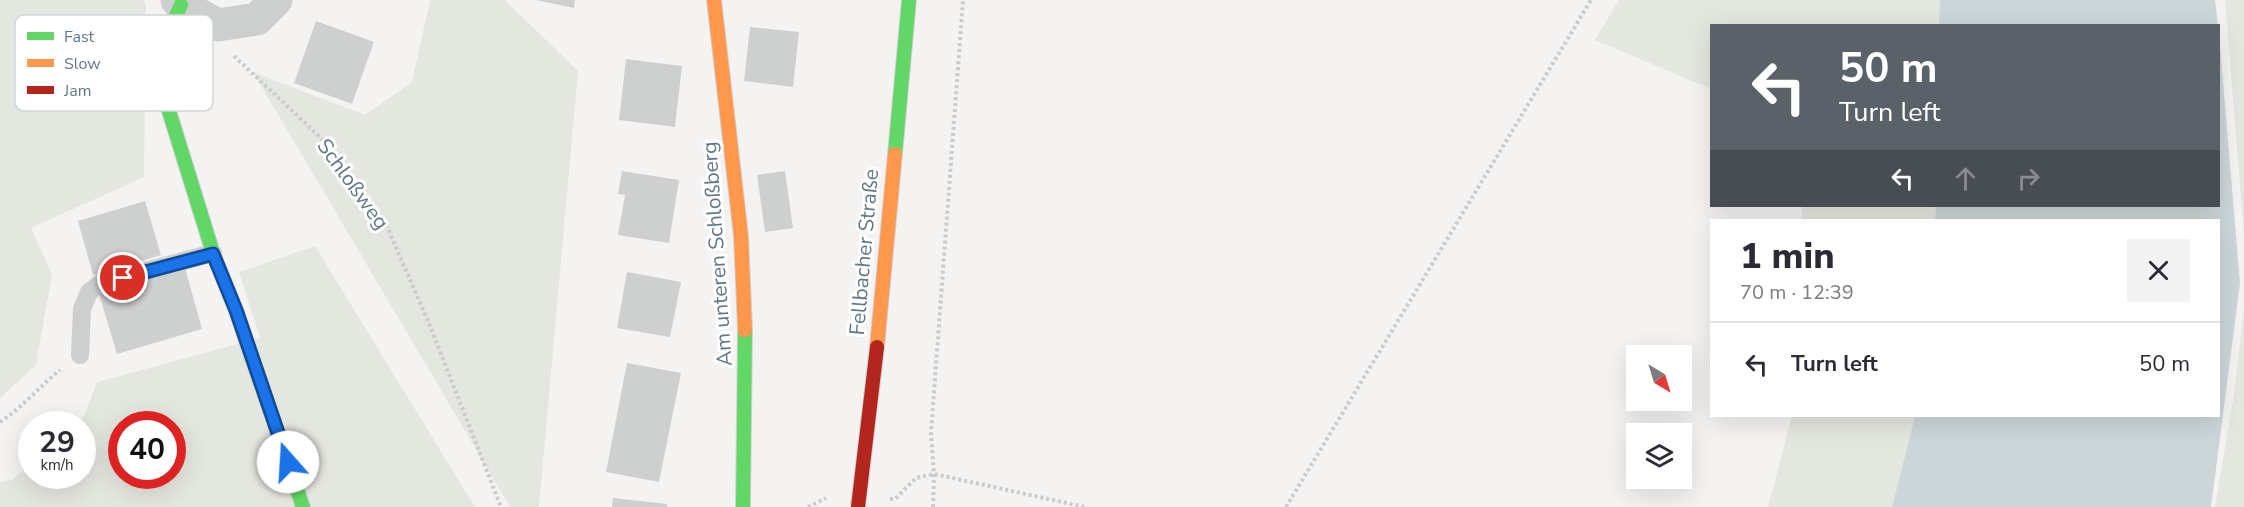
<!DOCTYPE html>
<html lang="en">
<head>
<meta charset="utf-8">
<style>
	body { margin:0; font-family:"Nunito Sans",sans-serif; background:#f2f2f3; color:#2b2b33; height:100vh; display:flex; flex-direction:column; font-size:22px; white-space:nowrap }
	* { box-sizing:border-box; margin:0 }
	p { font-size:20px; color:#7c7c81 }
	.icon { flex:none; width:33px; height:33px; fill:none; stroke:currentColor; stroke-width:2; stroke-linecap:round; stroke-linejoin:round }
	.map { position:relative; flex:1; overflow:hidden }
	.side { position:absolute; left:1710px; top:219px; width:510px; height:198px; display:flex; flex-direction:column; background:#fff; border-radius:0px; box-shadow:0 6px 24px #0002 }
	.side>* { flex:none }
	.guide { position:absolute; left:1710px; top:24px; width:510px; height:183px; border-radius:0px; box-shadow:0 6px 24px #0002; background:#5a6169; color:#fff; overflow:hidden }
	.needle { width:39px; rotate:142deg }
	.tools { position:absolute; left:1626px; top:345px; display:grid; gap:12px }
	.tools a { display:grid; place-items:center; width:66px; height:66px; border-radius:0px; background:#fff; box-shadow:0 6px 24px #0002; font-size:30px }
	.speed { position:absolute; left:18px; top:411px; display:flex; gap:12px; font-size:30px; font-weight:700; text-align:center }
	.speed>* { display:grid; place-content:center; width:78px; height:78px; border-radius:50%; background:#fff; box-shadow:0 6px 24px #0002; line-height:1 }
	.speed small { font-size:15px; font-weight:400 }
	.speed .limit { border:9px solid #d22; background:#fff; color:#111 }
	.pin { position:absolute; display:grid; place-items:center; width:51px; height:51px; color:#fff; margin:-26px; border:3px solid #fff; border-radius:50%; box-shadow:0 2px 6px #0007 }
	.me { position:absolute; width:66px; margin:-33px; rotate:341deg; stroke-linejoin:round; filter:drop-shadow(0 0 4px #0008) }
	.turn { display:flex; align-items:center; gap:21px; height:126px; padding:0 30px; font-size:27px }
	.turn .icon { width:78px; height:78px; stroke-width:2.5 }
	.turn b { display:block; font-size:42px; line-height:51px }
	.lanes { display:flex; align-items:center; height:57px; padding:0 30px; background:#0003; justify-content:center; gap:30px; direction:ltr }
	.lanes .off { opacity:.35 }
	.round { display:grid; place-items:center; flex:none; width:63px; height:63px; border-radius:0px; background:#f2f2f3 }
	.headline { display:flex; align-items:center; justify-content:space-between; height:102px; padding:0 30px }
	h1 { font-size:36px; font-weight:800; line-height:45px }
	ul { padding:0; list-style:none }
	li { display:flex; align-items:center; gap:18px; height:84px; padding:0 30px; border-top:2px solid #e1e1e2 }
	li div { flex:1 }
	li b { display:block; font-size:22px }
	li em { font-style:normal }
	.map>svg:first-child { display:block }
	.green { fill:#e4e7df; fill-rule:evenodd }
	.water { fill:#ccd6d8 }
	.building { fill:#ced0cf }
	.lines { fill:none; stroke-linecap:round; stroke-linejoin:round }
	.fast-casing { stroke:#d0d1d1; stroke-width:16 }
	.slow-casing { stroke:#d0d1d1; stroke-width:16 }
	.jam-casing { stroke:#d0d1d1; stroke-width:16 }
	.path { stroke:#cacbcc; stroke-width:4; stroke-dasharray:3 3; stroke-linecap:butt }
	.lane { stroke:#cdcece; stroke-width:18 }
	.street { stroke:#cdcece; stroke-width:33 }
	.fast { stroke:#63d668; stroke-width:14 }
	.slow { stroke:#ff974d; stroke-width:14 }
	.jam { stroke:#b3261e; stroke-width:14 }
	.route-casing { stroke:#114b97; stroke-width:15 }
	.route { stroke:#1a73e8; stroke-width:10 }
	.labels { text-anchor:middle; stroke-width:6; stroke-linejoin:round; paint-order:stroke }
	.street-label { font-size:21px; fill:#607885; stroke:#fff }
	.key { fill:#fff; stroke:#cfd6da; stroke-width:1.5 }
	.key-label { font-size:16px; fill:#607885 }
</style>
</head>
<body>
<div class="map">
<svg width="2244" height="507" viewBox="0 0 2244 507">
	<rect width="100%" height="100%" fill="#f4f3f1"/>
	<!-- green -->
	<path class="green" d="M0,0H143L146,5L144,177L31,228L52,274L36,365L0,398Z
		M430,0H505L578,71L539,507H510L253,72L365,115L412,82Z
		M1619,0H1940L1939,25L1712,26L1711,89L1595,40Z
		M2225,0H2244V235Z
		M1802,206H1936L1935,220H1802Z
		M315,246L475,507H0V482L12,480L31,463L32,476H82V424H75L84,416L97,382L260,338L239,272ZM122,424H172V476H122Z
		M2244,309V507H2215L2234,394Z
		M1792,416H1915L1892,507H1768Z"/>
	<!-- water -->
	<path class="water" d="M1940,0H2215L2218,25H1939Z
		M2219,34L2240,283L2211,507H1892L1915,416H2218V220H1935L1936,206H2218Z"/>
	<!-- building -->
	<path class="building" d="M536,0H575L574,8Z
		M316,21L374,42L352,104L294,83Z
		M750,27L799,32L793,87L744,81Z
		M626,59L682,66L675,127L619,120Z
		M622,171L679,180L669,243L618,235L625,195L618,194Z
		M785,171L793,228L765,232L757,175Z
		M145,201L161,255L93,275L78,221Z
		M185,268L202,329L117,354L99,294Z
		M627,272L681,282L670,337L617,328Z
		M627,363L681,373L659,482L606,472Z
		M613,498L667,504V507H612Z"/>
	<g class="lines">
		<defs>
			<path id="fast" d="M181,5L166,37L160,82L213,253L236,311L303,507
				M895,154L909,0
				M743,507L745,330"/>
			<path id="slow" d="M714,0L741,236L745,330
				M877,347L895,154"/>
			<path id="jam" d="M858,507L877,347"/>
		</defs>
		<!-- fast casing -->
		<use href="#fast" class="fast-casing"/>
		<!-- slow casing -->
		<use href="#slow" class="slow-casing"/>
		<!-- jam casing -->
		<use href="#jam" class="jam-casing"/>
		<!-- path -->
		<path class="path" d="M234,56L320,137L385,222L428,321L501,507
			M0,422C22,408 40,386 60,370
			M890,499H895L916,478L934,474L1085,507
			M808,507L826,498
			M933,507L934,474L931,433L963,0
			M1286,507L1591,0"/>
		<!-- lane -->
		<path class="lane" d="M80,355L82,309L89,292L101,283L213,253"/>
		<!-- street -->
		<path class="street" d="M177,0L181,5L218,25L257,19L276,0"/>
		<!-- fast -->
		<use href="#fast" class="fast"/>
		<!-- slow -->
		<use href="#slow" class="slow"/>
		<!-- jam -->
		<use href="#jam" class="jam"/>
	</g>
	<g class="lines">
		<defs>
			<path id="route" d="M123,278L213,254L236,310L288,462"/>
		</defs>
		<!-- route casing -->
		<use href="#route" class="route-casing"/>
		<!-- route -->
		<use href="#route" class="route"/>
	</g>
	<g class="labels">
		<!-- street labels -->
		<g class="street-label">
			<text transform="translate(353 184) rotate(54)" y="7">Schloßweg</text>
			<text transform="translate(864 252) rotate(-85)" y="7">Fellbacher Straße</text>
			<text transform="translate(717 254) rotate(-94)" y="7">Am unteren Schloßberg</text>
		</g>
	</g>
	<!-- legend -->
	<rect x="15" y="15" width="198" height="96" rx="9" class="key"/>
	<rect x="27" y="32" width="27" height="8" fill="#63d668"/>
	<rect x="27" y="59" width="27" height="8" fill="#ff974d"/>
	<rect x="27" y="86" width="27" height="8" fill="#b3261e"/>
	<g class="key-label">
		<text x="64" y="42">Fast</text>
		<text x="64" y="69">Slow</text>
		<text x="64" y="96">Jam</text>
	</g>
</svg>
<div class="tools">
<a><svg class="needle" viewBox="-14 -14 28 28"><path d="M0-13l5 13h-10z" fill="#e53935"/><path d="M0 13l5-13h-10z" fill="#7c7c81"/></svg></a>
<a><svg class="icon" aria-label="layers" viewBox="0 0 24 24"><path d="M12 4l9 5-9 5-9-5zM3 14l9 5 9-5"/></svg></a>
</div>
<div class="speed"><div>29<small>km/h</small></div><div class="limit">40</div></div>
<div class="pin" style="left:123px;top:278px;background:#d93025"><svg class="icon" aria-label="arrive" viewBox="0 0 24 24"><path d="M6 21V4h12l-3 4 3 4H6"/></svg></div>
<svg class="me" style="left:288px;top:462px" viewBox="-20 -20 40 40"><circle r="19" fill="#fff"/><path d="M0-13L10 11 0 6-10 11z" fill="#1a73e8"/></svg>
<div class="guide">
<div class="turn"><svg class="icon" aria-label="left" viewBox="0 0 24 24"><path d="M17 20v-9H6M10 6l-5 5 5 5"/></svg><div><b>50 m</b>Turn left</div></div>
<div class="lanes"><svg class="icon" aria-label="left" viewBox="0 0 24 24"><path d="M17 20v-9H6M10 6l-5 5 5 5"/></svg><svg class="icon off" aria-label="ahead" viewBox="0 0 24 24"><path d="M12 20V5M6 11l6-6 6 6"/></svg><svg class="icon off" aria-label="right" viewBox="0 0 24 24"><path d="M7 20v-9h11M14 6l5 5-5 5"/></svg></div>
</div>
<section class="side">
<div class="headline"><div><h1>1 min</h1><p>70 m · 12:39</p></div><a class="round"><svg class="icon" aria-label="close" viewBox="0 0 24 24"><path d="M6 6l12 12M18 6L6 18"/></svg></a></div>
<ul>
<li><svg class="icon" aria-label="left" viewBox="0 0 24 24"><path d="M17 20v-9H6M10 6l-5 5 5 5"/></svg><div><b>Turn left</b></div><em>50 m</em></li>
</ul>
</section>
</div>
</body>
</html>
